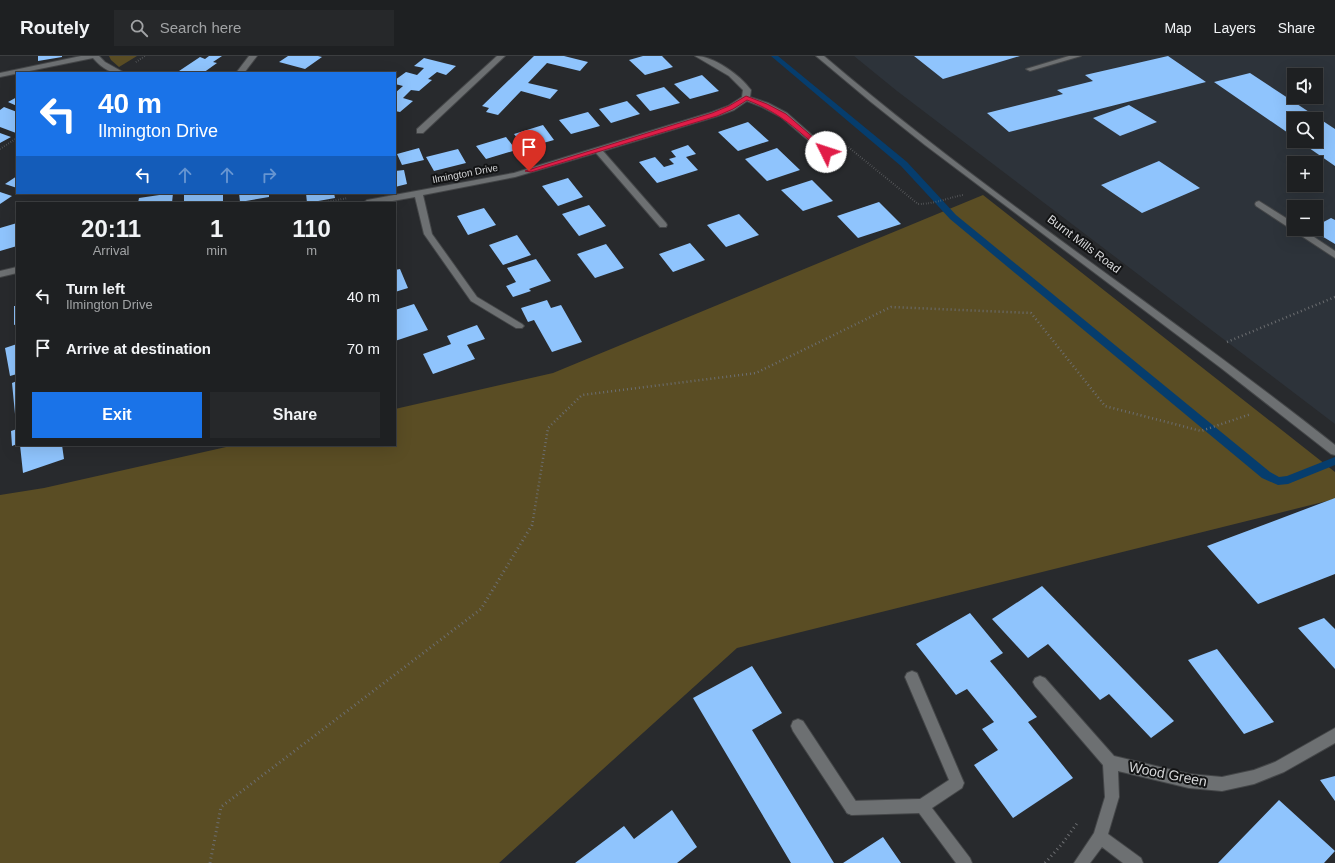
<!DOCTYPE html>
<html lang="en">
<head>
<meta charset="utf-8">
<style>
	body { margin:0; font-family:Arial,sans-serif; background:#26282a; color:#f1f3f6; height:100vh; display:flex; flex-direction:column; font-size:15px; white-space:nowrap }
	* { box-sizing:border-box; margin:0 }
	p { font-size:13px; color:#a1a3a5 }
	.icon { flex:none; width:22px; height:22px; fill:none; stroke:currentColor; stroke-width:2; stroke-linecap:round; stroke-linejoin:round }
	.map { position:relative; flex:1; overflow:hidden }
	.side { position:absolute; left:16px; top:146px; width:380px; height:244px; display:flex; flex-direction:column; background:#1e2022; border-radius:0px; box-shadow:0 4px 16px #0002,0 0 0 1px #3c3e40 }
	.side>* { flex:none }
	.hud { position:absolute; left:16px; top:16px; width:380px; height:122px; border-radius:0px; box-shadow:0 4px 16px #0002,0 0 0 1px #3c3e40; background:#1a73e8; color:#fff; overflow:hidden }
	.fabs { position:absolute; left:1287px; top:12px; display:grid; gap:8px }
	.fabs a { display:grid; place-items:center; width:36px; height:36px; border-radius:0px; background:#1e2022; box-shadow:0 4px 16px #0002,0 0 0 1px #3c3e40; font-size:20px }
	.pin { position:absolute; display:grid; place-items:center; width:34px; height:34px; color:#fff; margin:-41px -17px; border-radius:50% 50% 50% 0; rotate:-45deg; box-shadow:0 0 4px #0007 }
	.pin .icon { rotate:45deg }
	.me { position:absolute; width:44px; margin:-22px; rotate:311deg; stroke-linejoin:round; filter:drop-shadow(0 0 3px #0008) }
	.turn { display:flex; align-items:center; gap:14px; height:84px; padding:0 16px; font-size:18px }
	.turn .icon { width:52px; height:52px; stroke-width:2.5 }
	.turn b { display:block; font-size:28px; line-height:34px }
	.lanes { display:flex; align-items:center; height:38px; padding:0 16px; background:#0003; justify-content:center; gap:20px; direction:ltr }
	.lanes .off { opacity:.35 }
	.eta { display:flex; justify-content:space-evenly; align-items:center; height:68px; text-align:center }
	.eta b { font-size:24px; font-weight:600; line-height:28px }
	.button { display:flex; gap:8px; margin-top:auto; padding:8px 16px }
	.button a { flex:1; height:46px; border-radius:0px; background:#1a73e8; color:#fff; font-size:16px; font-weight:600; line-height:46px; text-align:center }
	.button a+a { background:#26282a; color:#f1f3f6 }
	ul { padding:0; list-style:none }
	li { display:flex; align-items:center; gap:12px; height:52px; padding:0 16px }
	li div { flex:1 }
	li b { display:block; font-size:15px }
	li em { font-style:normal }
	header { display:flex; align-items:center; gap:24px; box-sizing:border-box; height:56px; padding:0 20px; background:#1e2022; border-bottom:1px solid #3c3e40 }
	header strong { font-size:19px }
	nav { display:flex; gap:22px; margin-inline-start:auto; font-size:14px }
	.search { width:280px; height:36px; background:#26282a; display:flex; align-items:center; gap:10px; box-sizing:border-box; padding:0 14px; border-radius:0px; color:#a1a3a5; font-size:15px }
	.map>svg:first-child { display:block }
	.built { fill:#2d333a; fill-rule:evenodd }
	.green { fill:#5a4d24 }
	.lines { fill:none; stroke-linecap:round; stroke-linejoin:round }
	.stream { fill:#063d6d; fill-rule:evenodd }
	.building { fill:#8fc4fd }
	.service-casing { stroke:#444648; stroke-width:2 }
	.minor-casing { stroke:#444648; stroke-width:2 }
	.tertiary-casing { stroke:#444648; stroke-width:2 }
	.path-far2 { stroke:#6c6e71; stroke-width:2; stroke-dasharray:0.5 2; stroke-linecap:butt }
	.path-far1 { stroke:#6c6e71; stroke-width:2.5; stroke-dasharray:1 3; stroke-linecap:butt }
	.path { stroke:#6c6e71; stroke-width:3; stroke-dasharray:1 3.5; stroke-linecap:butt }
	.service { fill:#6d7072; fill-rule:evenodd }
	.minor { fill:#6d7072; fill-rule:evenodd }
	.tertiary { fill:#6d7072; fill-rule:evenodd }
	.route { fill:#e11d48; stroke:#92132f }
	.labels { text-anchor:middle; stroke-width:4; stroke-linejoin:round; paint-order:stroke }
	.far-street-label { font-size:10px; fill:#d5d6d8; stroke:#121314 }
	.street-label { font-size:12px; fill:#d5d6d8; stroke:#121314 }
	.near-street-label { font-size:14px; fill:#d5d6d8; stroke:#121314 }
</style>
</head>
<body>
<header>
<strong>Routely</strong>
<div class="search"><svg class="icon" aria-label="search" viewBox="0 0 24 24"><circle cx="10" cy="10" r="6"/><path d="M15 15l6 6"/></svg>Search here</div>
<nav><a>Map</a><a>Layers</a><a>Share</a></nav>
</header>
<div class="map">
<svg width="1335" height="807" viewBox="0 0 1335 807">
	<rect width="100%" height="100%" fill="#282a2d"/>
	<!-- built -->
	<path class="built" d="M854,0H1335V368L897,35ZM1294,19H1316V41H1294ZM1294,63H1316V85H1294ZM1294,107H1316V129H1294ZM1294,151H1316V173H1294Z"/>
	<!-- green -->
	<path class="green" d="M109,0H137L119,11L111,4Z
		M983,139L1335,416V443L737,592L499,807H0V439L44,432L235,389H395V353L553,317Z"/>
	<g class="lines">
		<!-- stream -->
		<path class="stream" d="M771,0H778L907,106L956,159L1270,416L1279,421L1287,420L1335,401V409L1288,428L1278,429L1262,422L950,163L901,110Z"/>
	</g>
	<!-- building -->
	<path class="building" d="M38,0H62V1L38,5Z
		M209,0H222L213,6L217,7L203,17L179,15L200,1L205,3Z
		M288,0H318L322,1L305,13L279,6Z
		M534,0H564L588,6L580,15L547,7L528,27L558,34L550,43L521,35L498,59L486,56L489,52L482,50Z
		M643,0H662L673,11L645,19L629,4Z
		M914,0H1020L943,23Z
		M1168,0L1206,26L1009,76L987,57L1063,38L1057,34L1093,25L1085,19Z
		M424,2L456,10L446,19L437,16L428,23L432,24L419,35L411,34L403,42L413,45L400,56L395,55V37L403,30L395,28V24L406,16L417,19L424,12L414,10Z
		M1250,17L1335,73V110L1299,85H1316V63H1294V81L1214,26Z
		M702,19L719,35L690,43L674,28Z
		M664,31L680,47L650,55L636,39Z
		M17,41V50L8,46Z
		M627,45L640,58L611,67L599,53Z
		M1129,49L1157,66L1120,80L1093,62Z
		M4,51L17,56V76L16,77L0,71V54Z
		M588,56L600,70L571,78L559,64Z
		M748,66L769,85L738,95L718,76Z
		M543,69L554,84L525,92L514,78Z
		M0,77L11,81L0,87Z
		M506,81L516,94L486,103L476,90Z
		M688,89L696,98L686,101L698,114L657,127L639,106L655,101L664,111L674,108L669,103L676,101L671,95Z
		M419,92L424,104L402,109L397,98Z
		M777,92L800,114L767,125L745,103Z
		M458,93L466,107L434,115L426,101Z
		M1159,105L1200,132L1142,157L1101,129Z
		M404,114L407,128L395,131V115Z
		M17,120V132L5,128Z
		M568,122L583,141L558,150L542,130Z
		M812,124L833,145L803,155L781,134Z
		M0,136L12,140L0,148Z
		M173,137L172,147H138L139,142Z
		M184,137H223V147H184Z
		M239,137H269V141L240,146Z
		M306,137H334L335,142L307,147Z
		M879,146L901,168L858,182L837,160Z
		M589,149L606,170L579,180L562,158Z
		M484,152L496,169L468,179L457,160Z
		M739,158L759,179L726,191L707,169Z
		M1331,162L1335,164V188L1310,173H1316V170Z
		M17,167V190L0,195V172Z
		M517,179L531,199L503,209L489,189Z
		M690,187L705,204L673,216L659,198Z
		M606,188L624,212L595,222L577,198Z
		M536,203L551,225L529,233L531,235L513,241L506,230L516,226L507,212Z
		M400,213L408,232L395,236V214Z
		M547,244L551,252L561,249L582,286L552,296L534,264L528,266L521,252Z
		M414,248L428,274L395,285V254Z
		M14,250H17V268L14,269Z
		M477,269L485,283L467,289L475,303L433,318L423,298L451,288L447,280Z
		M17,288V318L10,320L5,292Z
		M17,325V357L15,358L12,327Z
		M17,373V388L12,390L11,375Z
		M20,389H62L64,403L23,417Z
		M1335,442V518L1258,548L1207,490Z
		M1042,530L1174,665L1151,682L1109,638L1100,644L1048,588L1028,602L992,563Z
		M970,557L1003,597L990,605L1037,661L1028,666L1073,722L1013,762L974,709L998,694L982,673L994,666L967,633L956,639L916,588Z
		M1324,562L1335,573V613L1298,572Z
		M1217,593L1274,666L1244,678L1188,604Z
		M752,610L782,657L752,674L834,807H791L693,642Z
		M1335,720V745L1320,724Z
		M1279,744L1335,795L1324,807H1218Z
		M672,754L697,791L677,807H575L624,770L634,783Z
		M883,781L901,807H843Z"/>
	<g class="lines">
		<defs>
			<path id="service" d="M1259,145L1294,167V173H1302L1335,195V202L1256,150L1255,148L1256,146Z
				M798,663L803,665L857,747L859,752L857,757L852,759L847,757L793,675L791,670L793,665Z"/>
			<path id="minor" d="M81,0H99L105,6L123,16C112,20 100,10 93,2L0,21V17Z
				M249,0H257L244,17H236Z
				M497,0H505L423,77H417V73Z
				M695,0C714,0 740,19 751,34L750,41L768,47L787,57L830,95L826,97H823L781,61L762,51L747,45L734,54L718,60L603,95L666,167L667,169L666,171H660L596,97L515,121L423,139L432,178L477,241L522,268L524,270L522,272H516L471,245L424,178L415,141L381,147H363L367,144L514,117L712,56L728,50L742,41L743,34L729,20Z
				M1069,0H1081L1030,15L1026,13Z
				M17,211V217L0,221V215Z
				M912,615L917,617L964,727L962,732L932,752L970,802L972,807H956L919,757L852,759L847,757L845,752L847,747L852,745L920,743L949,724L905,621L907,617Z
				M1040,620L1045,622L1114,700L1189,718L1222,721L1254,714L1275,706L1335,672V687L1284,716L1254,728L1222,735L1189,732L1118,715L1119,741L1108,778L1141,802L1143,807H1123L1102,791L1090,807H1074L1094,777L1105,741L1103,709L1035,630L1033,626L1035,622Z"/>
			<path id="tertiary" d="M816,0H824C987,139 1167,256 1335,389V399L1331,398L1221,312L925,89L871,46Z"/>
		</defs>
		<!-- service casing -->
		<use href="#service" class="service-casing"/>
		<!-- minor casing -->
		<use href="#minor" class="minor-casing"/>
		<!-- tertiary casing -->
		<use href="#tertiary" class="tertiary-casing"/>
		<!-- path-far2 -->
		<path class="path-far2" d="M136,6L145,0
			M844,90H847L918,148C935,148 947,142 963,139
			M0,93L17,82
			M321,147L348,142"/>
		<!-- path-far1 -->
		<path class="path-far1" d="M1227,286L1335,241
			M532,470L548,372L582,339L756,317L891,251L1031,257L1105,350L1201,375L1251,358"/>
		<!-- path -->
		<path class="path" d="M210,807L221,751L481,553L532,469
			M1045,807L1062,788L1078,766"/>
		<!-- service -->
		<use href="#service" class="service"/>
		<!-- minor -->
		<use href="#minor" class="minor"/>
		<!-- tertiary -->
		<use href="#tertiary" class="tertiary"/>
	</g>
	<!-- route -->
	<path class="route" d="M746,40L767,48L786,58L830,96L824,97C797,74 781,57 747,44L733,53L717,60L531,116L525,115L712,57L729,50Z"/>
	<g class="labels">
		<!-- far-street labels -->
		<g class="far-street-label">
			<text transform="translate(465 117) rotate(-11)" y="4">Ilmington Drive</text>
		</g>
		<!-- street labels -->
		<g class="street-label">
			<text transform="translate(1084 188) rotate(37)" y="4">Burnt Mills Road</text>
		</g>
		<!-- near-street labels -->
		<g class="near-street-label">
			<text transform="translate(1168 718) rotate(11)" y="5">Wood Green</text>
		</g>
	</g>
</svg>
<div class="fabs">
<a><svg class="icon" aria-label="sound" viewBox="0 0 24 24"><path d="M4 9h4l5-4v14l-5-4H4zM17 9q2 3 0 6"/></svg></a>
<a><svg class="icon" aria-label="search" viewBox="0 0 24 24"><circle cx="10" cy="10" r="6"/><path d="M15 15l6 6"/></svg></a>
<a>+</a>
<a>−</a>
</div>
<div class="pin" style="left:529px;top:115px;background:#d93025"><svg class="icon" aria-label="arrive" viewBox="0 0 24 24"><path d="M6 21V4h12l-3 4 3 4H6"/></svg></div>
<svg class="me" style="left:826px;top:96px" viewBox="-20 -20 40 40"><circle r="19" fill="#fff"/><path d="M0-13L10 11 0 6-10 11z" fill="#e11d48"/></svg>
<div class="hud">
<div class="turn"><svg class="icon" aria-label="left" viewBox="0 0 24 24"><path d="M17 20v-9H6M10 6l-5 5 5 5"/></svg><div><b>40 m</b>Ilmington Drive</div></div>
<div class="lanes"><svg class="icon" aria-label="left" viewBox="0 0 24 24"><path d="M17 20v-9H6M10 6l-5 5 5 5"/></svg><svg class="icon off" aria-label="ahead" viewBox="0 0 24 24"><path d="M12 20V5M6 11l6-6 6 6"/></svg><svg class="icon off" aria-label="ahead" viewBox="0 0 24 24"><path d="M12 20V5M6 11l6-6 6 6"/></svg><svg class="icon off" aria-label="right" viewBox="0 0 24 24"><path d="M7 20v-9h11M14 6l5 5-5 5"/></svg></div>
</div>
<section class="side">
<div class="eta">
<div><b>20:11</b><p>Arrival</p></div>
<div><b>1</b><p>min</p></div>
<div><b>110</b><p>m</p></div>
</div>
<ul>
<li><svg class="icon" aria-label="left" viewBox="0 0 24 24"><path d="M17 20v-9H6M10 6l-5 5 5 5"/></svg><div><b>Turn left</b><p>Ilmington Drive</p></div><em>40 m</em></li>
<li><svg class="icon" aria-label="arrive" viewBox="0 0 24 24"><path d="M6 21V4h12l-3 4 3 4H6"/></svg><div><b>Arrive at destination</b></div><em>70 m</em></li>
</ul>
<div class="button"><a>Exit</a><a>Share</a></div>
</section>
</div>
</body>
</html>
